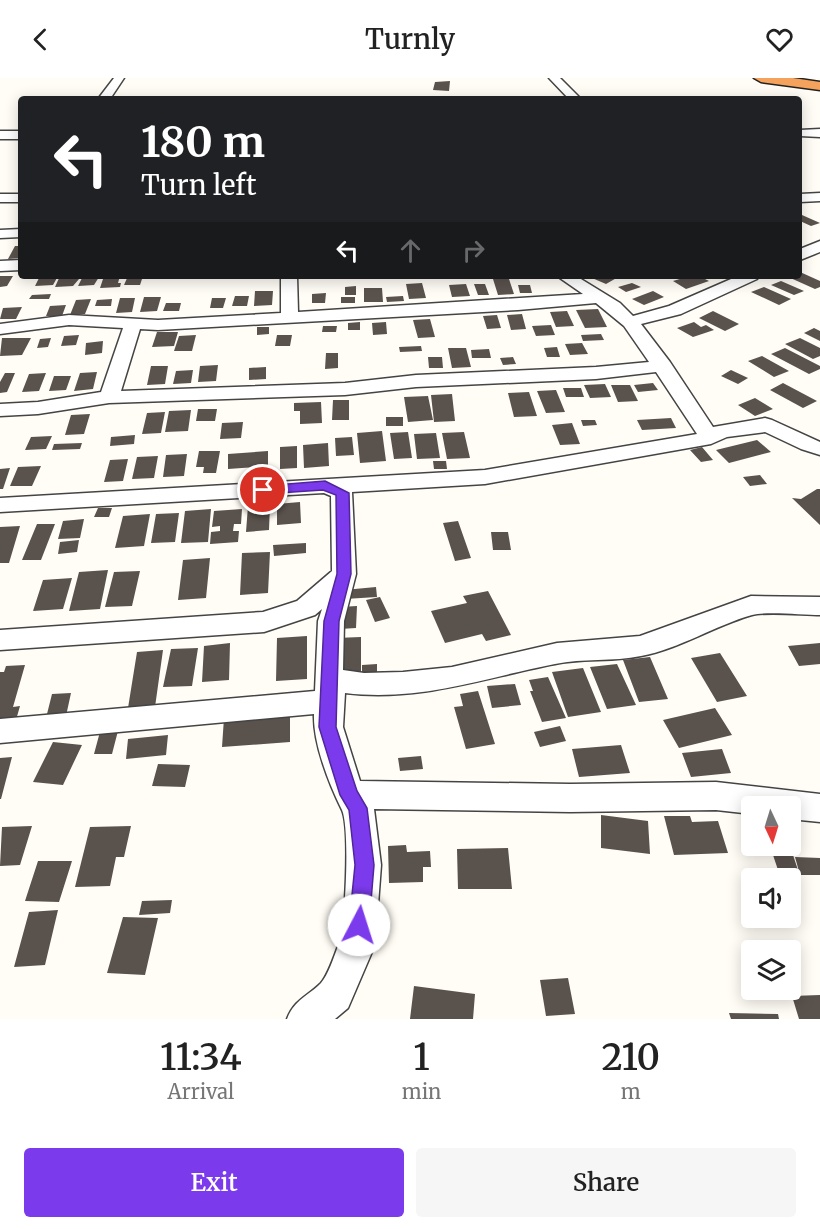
<!DOCTYPE html>
<html lang="en">
<head>
<meta charset="utf-8">
<style>
	body { margin:0; font-family:Merriweather,serif; background:#f6f6f6; color:#222; height:100vh; display:flex; flex-direction:column; font-size:22px; white-space:nowrap }
	* { box-sizing:border-box; margin:0 }
	p { font-size:20px; color:#767676 }
	.icon { flex:none; width:33px; height:33px; fill:none; stroke:currentColor; stroke-width:2; stroke-linecap:round; stroke-linejoin:round }
	.map { position:relative; height:941px; overflow:hidden }
	.details { display:flex; flex-direction:column; background:#fff; flex:1 }
	.details>* { flex:none }
	.hud { position:absolute; left:18px; top:18px; width:784px; height:183px; border-radius:6px; box-shadow:0 3px 15px #0003; background:#202124; color:#fff; overflow:hidden }
	.needle { width:39px; rotate:176deg }
	.fabs { position:absolute; left:741px; top:718px; display:grid; gap:12px }
	.fabs a { display:grid; place-items:center; width:60px; height:60px; border-radius:6px; background:#fff; box-shadow:0 3px 15px #0003; font-size:30px }
	.pin { position:absolute; display:grid; place-items:center; width:51px; height:51px; color:#fff; margin:-26px; border:3px solid #fff; border-radius:50%; box-shadow:0 2px 6px #0007 }
	.me { position:absolute; width:66px; margin:-33px; rotate:5deg; stroke-linejoin:round; filter:drop-shadow(0 0 4px #0008) }
	.turn { display:flex; align-items:center; gap:21px; height:126px; padding:0 24px; font-size:27px }
	.turn .icon { width:78px; height:78px; stroke-width:2.5 }
	.turn b { display:block; font-size:42px; line-height:51px }
	.lanes { display:flex; align-items:center; height:57px; padding:0 24px; background:#0003; justify-content:center; gap:30px; direction:ltr }
	.lanes .off { opacity:.35 }
	.eta { display:flex; justify-content:space-evenly; align-items:center; height:102px; text-align:center }
	.eta b { font-size:36px; font-weight:600; line-height:42px }
	.button { display:flex; gap:12px; margin-top:auto; padding:12px 24px }
	.button a { flex:1; height:69px; border-radius:6px; background:#7c3aed; color:#fff; font-size:24px; font-weight:600; line-height:69px; text-align:center }
	.button a+a { background:#f6f6f6; color:#222 }
	header { display:flex; justify-content:space-between; align-items:center; height:78px; padding:0 24px; background:#fff; font-size:27px; font-weight:600 }
	.map>svg:first-child { display:block }
	.building { fill:#5a524d }
	.lines { fill:none; stroke-linecap:round; stroke-linejoin:round }
	.minor-casing { stroke:#444; stroke-width:3 }
	.highway-casing { stroke:#222; stroke-width:3 }
	.minor { fill:#fff; fill-rule:evenodd }
	.highway { fill:#f5a25d; fill-rule:evenodd }
	.route { fill:#7c3aed; stroke:#51269a; stroke-width:1.5 }
</style>
</head>
<body>
<header><svg class="icon" aria-label="back" viewBox="0 0 24 24"><path d="M15 5l-7 7 7 7"/></svg>Turnly<svg class="icon" aria-label="heart" viewBox="0 0 24 24"><path d="M12 20l-8-8c-3-5 5-10 8-4 3-6 11-1 8 4z"/></svg></header>
<div class="map">
<svg width="820" height="941" viewBox="0 0 820 941">
	<rect width="100%" height="100%" fill="#fffdf5"/>
	<!-- building -->
	<path class="building" d="M450,3L449,13L433,12L435,4Z
		M802,137L820,145L811,148L800,143V138Z
		M15,168H21V180L8,181Z
		M800,194L820,203V209L815,211L786,198H800Z
		M0,198H13L7,208L0,209Z
		M40,198H58L53,207L35,208Z
		M60,198H78L76,201H79L73,208L55,209Z
		M83,198H98L99,199L94,207L78,208Z
		M104,198H120L118,205H121L120,209L100,210Z
		M128,198H143L140,207H124Z
		M596,198H620L606,206L592,200Z
		M690,198H699L709,203L686,211L673,203Z
		M493,201H509L514,216L498,217Z
		M781,203L804,213L794,217L771,207Z
		M422,205L426,220L409,221L406,206Z
		M632,205L641,209L626,214L618,209Z
		M466,206L470,218L452,219L449,207Z
		M474,206H485L489,217H478Z
		M518,207H530L532,215H520Z
		M356,208V217H345V209Z
		M764,209L791,221L779,227L751,214Z
		M364,210H382L383,224H364Z
		M255,213H273L272,227L254,228Z
		M653,213L664,219L644,227L632,221Z
		M326,215L325,225H312V216Z
		M51,216L49,221H29L32,217Z
		M235,218H249L247,228H232Z
		M403,218L404,223L387,224L386,219Z
		M144,219H161L157,233L140,234Z
		M341,219H355V225H341Z
		M120,220H135L132,234L116,235Z
		M212,220H226L223,230H210Z
		M91,221L85,236L70,237L76,222Z
		M112,221L111,228H95L97,222Z
		M166,225H181L179,233H163Z
		M66,227L62,238H46L50,228Z
		M22,229L16,241H0L3,230Z
		M598,231L607,249L585,250L576,232Z
		M567,233L574,248L556,249L550,234Z
		M713,233L739,246L725,253L699,240Z
		M522,236L526,251L511,252L507,237Z
		M497,237L501,250L487,251L483,238Z
		M430,241L435,259L418,260L413,242Z
		M360,244V252H348V245Z
		M386,244L387,256L373,257L372,245Z
		M694,244L701,249L706,247L714,252L693,259L677,250Z
		M551,247L555,257L536,258L532,248Z
		M323,248H337L336,254H322Z
		M257,249H269V256L257,257Z
		M814,250L820,253V263L804,255Z
		M157,254H178L174,268L152,269Z
		M601,256L604,262L583,263L581,257Z
		M79,257L76,267L61,268L64,258Z
		M196,257L192,273H174L179,258Z
		M277,257H292L290,268H275Z
		M2,260H31L22,277L0,278Z
		M51,260L48,269L37,270L40,261Z
		M800,260L820,270V278L813,281L785,266Z
		M103,263L102,275L85,277L86,265Z
		M582,265L588,276L570,277L565,266Z
		M421,268L422,273L400,274L399,269Z
		M557,269L560,279H547L544,270Z
		M448,270H466L471,289L452,290Z
		M785,270L820,288V291L809,296L771,276Z
		M489,271L491,280H472L471,272Z
		M326,275H338V290L325,291Z
		M762,278L789,293L774,299L748,283Z
		M428,279H442L443,290H429Z
		M513,279L516,286L503,287L500,280Z
		M218,287L216,303L198,304L200,288Z
		M151,288H168L165,306L147,307Z
		M266,289V301L249,302V290Z
		M193,292L191,305L173,306L176,293Z
		M731,292L748,300L738,306L721,298Z
		M97,294L93,311L74,313L80,295Z
		M5,295H15L7,314L0,315V304Z
		M46,295L39,313L22,314L29,296Z
		M54,298H71L66,312L49,313Z
		M653,305L658,312L638,314L634,307Z
		M783,305L817,323L803,330L770,312Z
		M605,306L611,319L590,320L584,307Z
		M611,307H630L638,323L618,324Z
		M563,310H581L584,319H566Z
		M556,312L565,334L546,335L537,313Z
		M529,314L537,338L514,339L508,315Z
		M452,316L455,343L434,344L431,317Z
		M428,318L433,342L408,344L404,319Z
		M755,320L773,331L755,338L738,327Z
		M333,322H349V342H332Z
		M321,324L322,345L300,346V333H294V325Z
		M198,331H217L215,343H196Z
		M191,332L188,353L165,354L169,333Z
		M165,334L161,355L142,356L147,335Z
		M90,336L84,356L65,357L71,337Z
		M386,339H403V348H386Z
		M671,340L676,350L642,352L637,342Z
		M581,342H595L597,347L583,348Z
		M243,344L241,360L220,361L222,345Z
		M572,345L580,366L560,367L552,347Z
		M382,353L386,383L360,385L357,355Z
		M408,354L412,380L394,381L390,355Z
		M464,354L470,380L447,381L442,355Z
		M436,355L440,380L417,381L414,356Z
		M135,357L134,366L110,368L111,359Z
		M52,358L46,371L25,372L31,359Z
		M352,359L354,377L336,378L335,360Z
		M757,362L771,374L729,385L716,372Z
		M82,365L80,371L52,372L54,366Z
		M328,365L329,388L304,390L303,367Z
		M297,368V390L280,391V369Z
		M702,369L713,382L701,384L690,372Z
		M199,373H220L216,395H203L204,389H196Z
		M268,373V388L228,391V376Z
		M187,376L184,398L163,399L166,377Z
		M158,378L154,400L132,401L137,379Z
		M128,381L123,403L104,404L110,382Z
		M433,383H446L447,391H434Z
		M41,388L32,408H10L18,389Z
		M10,390L3,411H0V391Z
		M760,397L767,406L750,408L743,399Z
		M817,411H820V447L792,420L801,421Z
		M300,424L301,445L277,447V426Z
		M270,427L269,452L246,454L248,428Z
		M98,430H112L109,439H94Z
		M211,431L208,464L181,465L185,433Z
		M242,431L241,446H234L233,453H239L238,464L210,466L211,454L220,453V448L212,449L214,433Z
		M179,435L175,464L151,465L156,436Z
		M150,436L144,468L115,470L123,438Z
		M84,441L80,460L58,461L63,443Z
		M458,443L471,480L455,483L443,445Z
		M37,446H55L41,482H22Z
		M20,448L9,485H0V449Z
		M491,454H508L511,472H493Z
		M79,462L77,474L58,476L60,464Z
		M306,465V475L274,478L273,467Z
		M270,474L268,515L240,517L242,475Z
		M210,480L206,520L178,522L183,482Z
		M108,492L100,531L69,533L79,494Z
		M140,493L132,528L105,529L114,494Z
		M72,500L63,531L33,533L43,502Z
		M376,509L377,519L345,521L344,512Z
		M488,513L511,557L486,563L482,556L445,565L431,533L467,525L463,518Z
		M380,519L390,540L375,544L366,522Z
		M357,528L356,550L340,551V529Z
		M307,558V601L276,603L277,560Z
		M361,559V595H334L336,560Z
		M230,565L229,602L202,604L204,568Z
		M820,565V586L799,588L788,568Z
		M198,570L192,608L163,609L171,571Z
		M163,572L155,629L128,630L137,574Z
		M720,575L747,618L717,624L691,580Z
		M650,579L668,621L639,624L623,582Z
		M377,586V596H362V587Z
		M617,586L636,627L607,631L590,589Z
		M25,587L13,629L20,628L16,642L0,643V594H4L6,588Z
		M583,590L601,634L568,639L552,594Z
		M548,599L566,640L542,644L530,613H533L529,602Z
		M515,606L521,627L492,630L487,608Z
		M478,613L495,666L466,671L454,629L463,628L460,616Z
		M71,615L66,638L46,640L52,616Z
		M715,630L732,657L679,670L663,642Z
		M290,635V664L222,669L224,640Z
		M560,648L566,663L540,669L534,654Z
		M119,649L112,676H94L101,650Z
		M168,657L166,677L126,681L128,661Z
		M53,664L82,667L63,707L33,704Z
		M621,667L630,695L579,699L572,671Z
		M722,671L731,695L691,699L682,675Z
		M421,678L423,691L400,693L398,680Z
		M12,679L1,721H0V680Z
		M158,686L190,687L185,709L152,708Z
		M601,737L648,743L650,776L601,770Z
		M664,738H690L692,744L718,743L728,775L674,777Z
		M32,748L20,787L0,788L2,749Z
		M131,748L124,779H116L110,808L75,809L90,749Z
		M406,767L407,774L430,773L431,789H423V804L389,805L388,768Z
		M770,768H790L798,792H778Z
		M508,770L512,811H458L457,771Z
		M795,779L820,780V797H800Z
		M38,783H72L59,824L25,823Z
		M172,822L170,835L139,837L142,823Z
		M58,832L45,887L14,889L29,834Z
		M123,839L158,840L145,897L107,895Z
		M568,900L575,936L546,938L540,902Z
		M414,908L475,916L473,941H410Z
		M820,917V941H799L792,918Z
		M729,935L778,936L779,941H731Z"/>
	<g class="lines">
		<defs>
			<path id="minor" d="M114,0H124L110,21H98Z
				M549,0H560L581,21H569Z
				M820,51V59L800,58V52Z
				M0,53H21V61H0Z
				M820,115V123L800,124V116Z
				M0,116H21V124H0Z
				M21,151V159L0,160V152Z
				M820,163V174L800,182V171Z
				M21,182V192L0,193V183Z
				M281,198H297L298,234L583,216L557,198H576L620,225L633,238L669,228L738,198H759L757,201L681,236L641,246L670,284L713,349L765,340L772,342L820,364V377L801,371L765,354L727,359L711,366L485,406L352,414L356,496L344,543L343,592L364,595L403,594L452,589L557,565L640,558L751,518L820,519V537C803,537 767,533 752,537C716,547 679,571 641,578C613,584 583,580 555,586C483,600 420,624 345,615L343,649L360,703L570,706L716,704L820,716V744L790,741V729H752V736L716,732L570,734L374,731L381,787L375,867L348,930L335,941H287C295,921 307,919 321,905C328,897 334,879 338,868C346,848 350,750 342,732C329,706 313,665 314,636L0,665V641L315,613L318,543L322,531L315,537L264,554L0,572V552L263,534L297,523L332,493L331,418L324,415L0,434V420L485,392L697,356L656,294L596,301L416,309L345,317L109,325L38,336L0,338V326L38,324L101,314L123,250L69,247L0,256V246L69,237L158,242L281,235ZM596,225L624,248L649,284L596,289L416,297L345,305L121,313L140,251L158,252L518,232Z"/>
			<path id="highway" d="M754,0H793L820,4V12L761,4Z"/>
		</defs>
		<!-- minor casing -->
		<use href="#minor" class="minor-casing"/>
		<!-- highway casing -->
		<use href="#highway" class="highway-casing"/>
		<!-- minor -->
		<use href="#minor" class="minor"/>
		<!-- highway -->
		<use href="#highway" class="highway"/>
	</g>
	<!-- route -->
	<path class="route" d="M325,403L349,415L351,496L339,543L336,649L357,713L367,730L374,787L369,847L366,854L359,857L352,854L349,847L355,787L349,732L340,717L319,649L324,543L337,496L336,417L323,412L263,416L257,412L263,408Z"/>
</svg>
<div class="fabs">
<a><svg class="needle" viewBox="-14 -14 28 28"><path d="M0-13l5 13h-10z" fill="#e53935"/><path d="M0 13l5-13h-10z" fill="#767676"/></svg></a>
<a><svg class="icon" aria-label="sound" viewBox="0 0 24 24"><path d="M4 9h4l5-4v14l-5-4H4zM17 9q2 3 0 6"/></svg></a>
<a><svg class="icon" aria-label="layers" viewBox="0 0 24 24"><path d="M12 4l9 5-9 5-9-5zM3 14l9 5 9-5"/></svg></a>
</div>
<div class="pin" style="left:263px;top:412px;background:#d93025"><svg class="icon" aria-label="arrive" viewBox="0 0 24 24"><path d="M6 21V4h12l-3 4 3 4H6"/></svg></div>
<svg class="me" style="left:359px;top:847px" viewBox="-20 -20 40 40"><circle r="19" fill="#fff"/><path d="M0-13L10 11 0 6-10 11z" fill="#7c3aed"/></svg>
<div class="hud">
<div class="turn"><svg class="icon" aria-label="left" viewBox="0 0 24 24"><path d="M17 20v-9H6M10 6l-5 5 5 5"/></svg><div><b>180 m</b>Turn left</div></div>
<div class="lanes"><svg class="icon" aria-label="left" viewBox="0 0 24 24"><path d="M17 20v-9H6M10 6l-5 5 5 5"/></svg><svg class="icon off" aria-label="ahead" viewBox="0 0 24 24"><path d="M12 20V5M6 11l6-6 6 6"/></svg><svg class="icon off" aria-label="right" viewBox="0 0 24 24"><path d="M7 20v-9h11M14 6l5 5-5 5"/></svg></div>
</div>
</div>
<section class="details">
<div class="eta">
<div><b>11:34</b><p>Arrival</p></div>
<div><b>1</b><p>min</p></div>
<div><b>210</b><p>m</p></div>
</div>
<div class="button"><a>Exit</a><a>Share</a></div>
</section>
</body>
</html>
